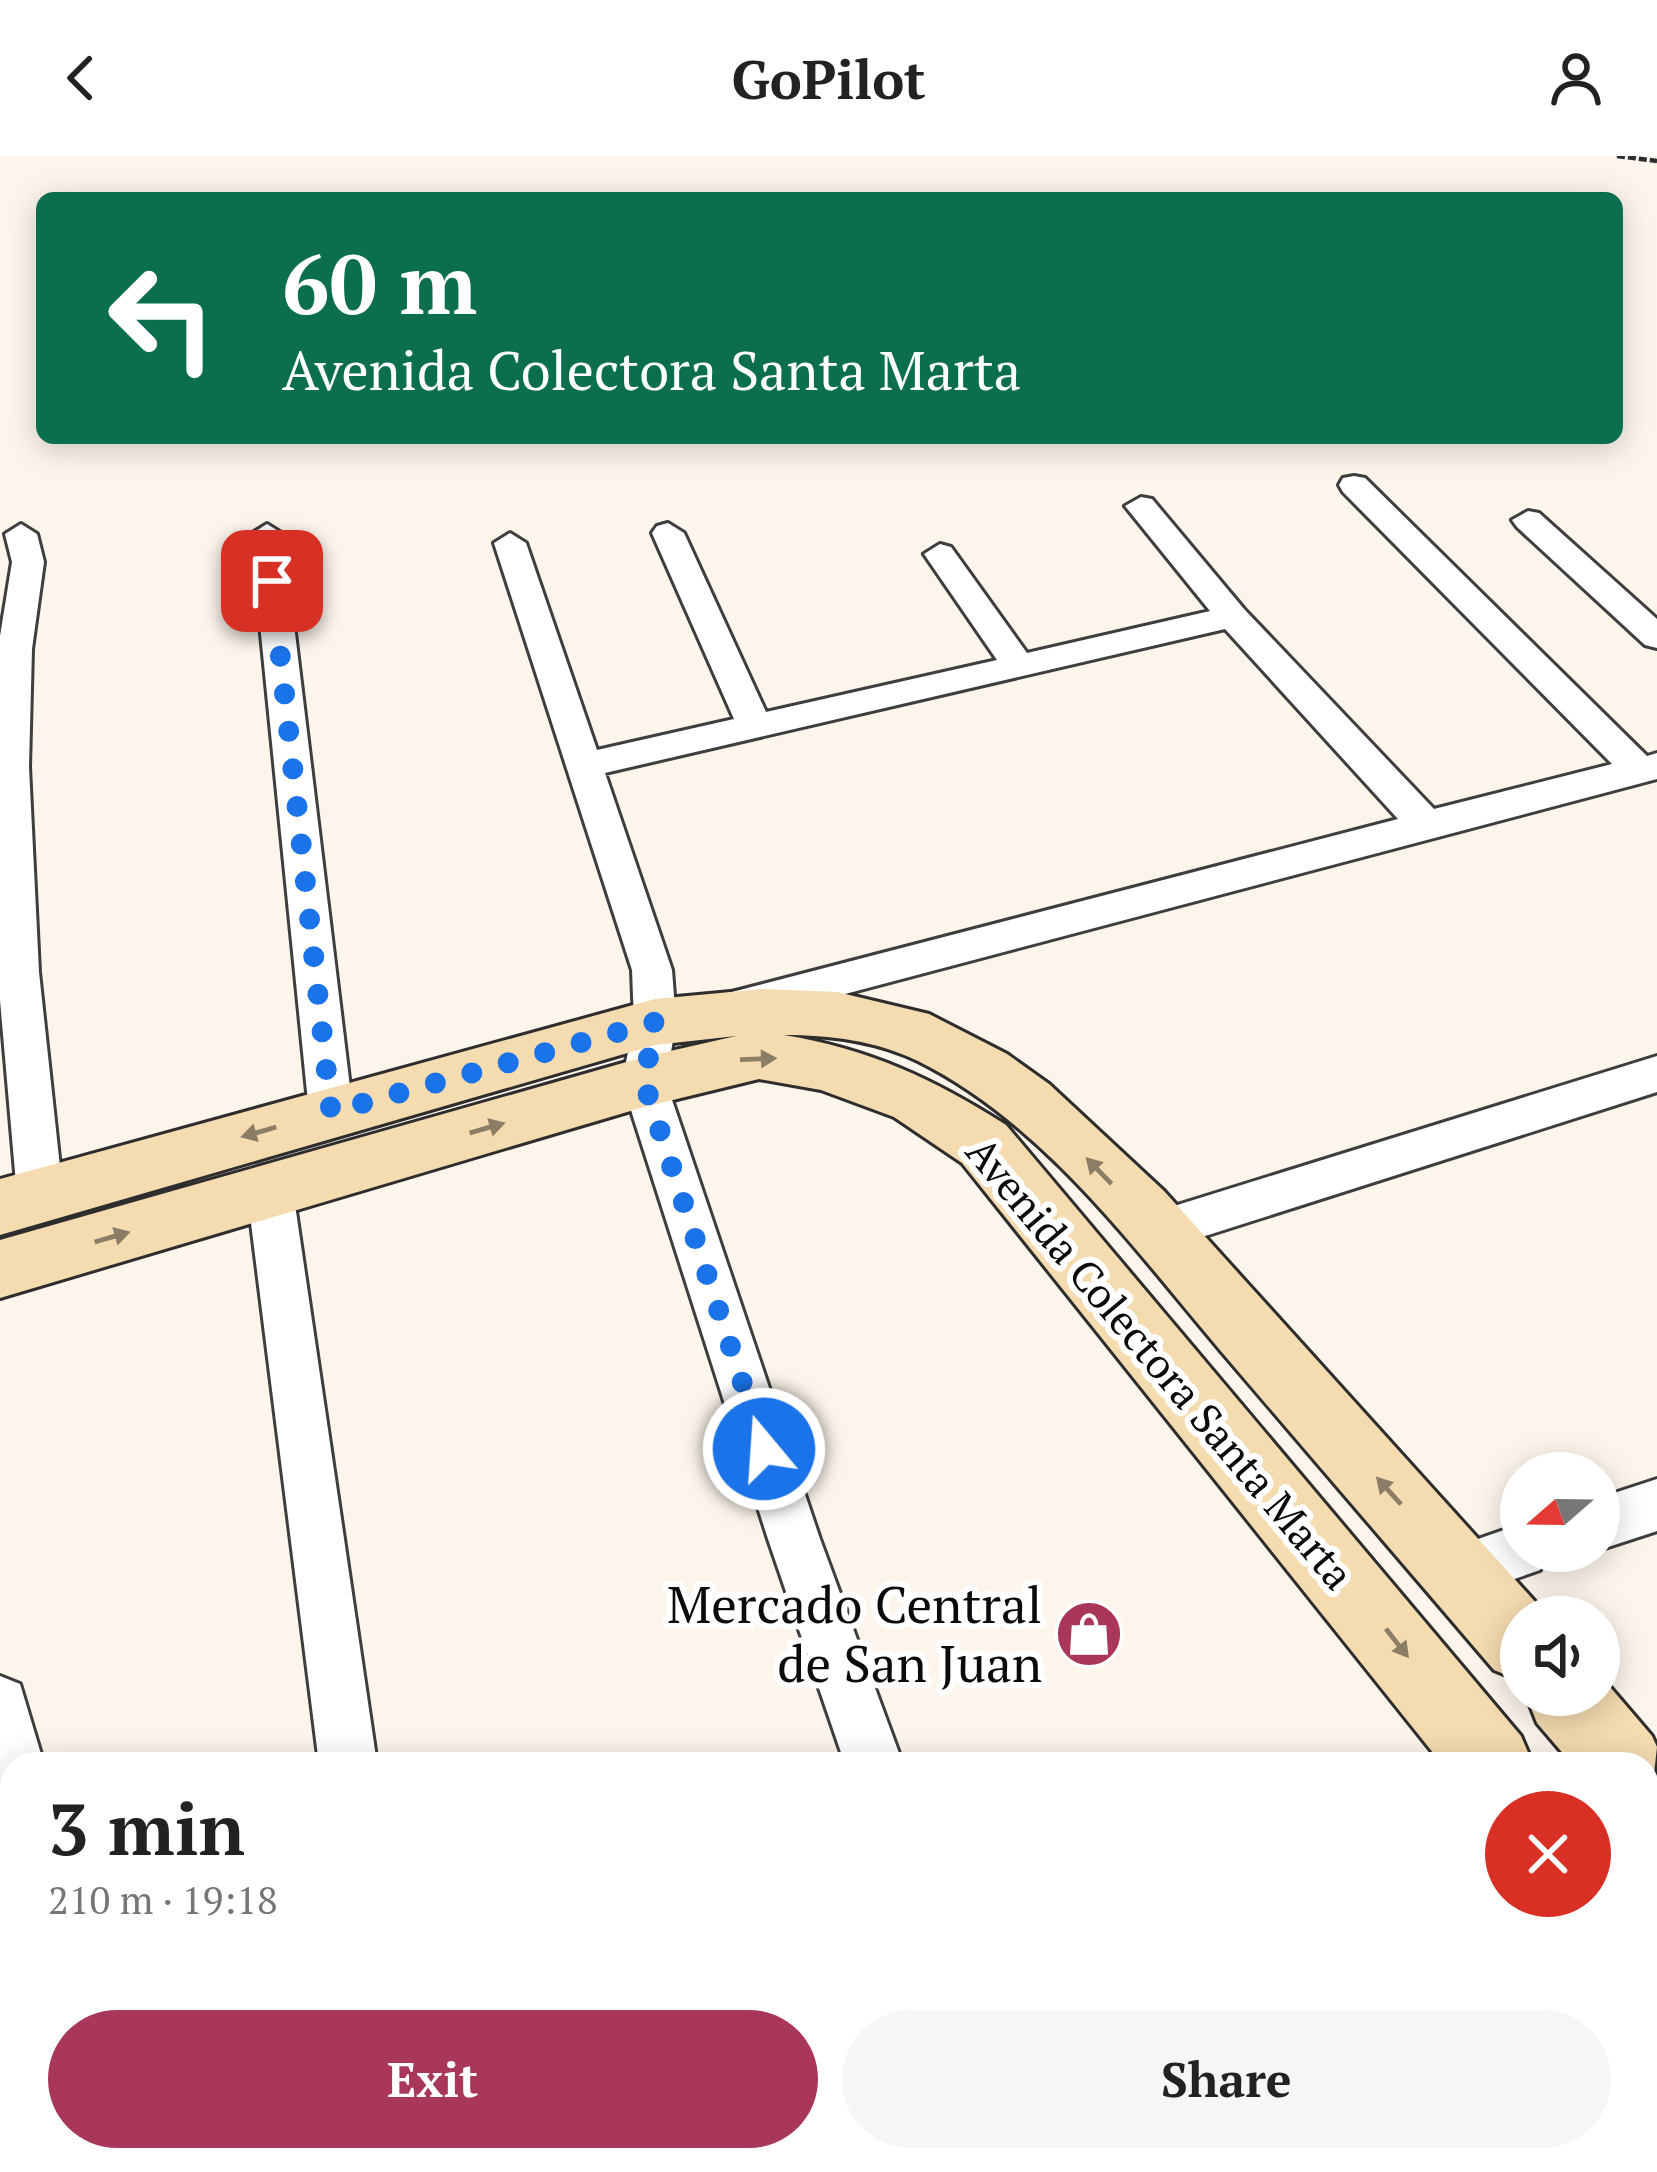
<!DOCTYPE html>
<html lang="en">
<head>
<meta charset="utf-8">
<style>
	body { margin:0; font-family:"PT Serif",serif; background:#f6f6f6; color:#222; height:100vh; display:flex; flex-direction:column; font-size:45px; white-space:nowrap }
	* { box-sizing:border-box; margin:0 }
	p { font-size:39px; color:#767676 }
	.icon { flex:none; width:66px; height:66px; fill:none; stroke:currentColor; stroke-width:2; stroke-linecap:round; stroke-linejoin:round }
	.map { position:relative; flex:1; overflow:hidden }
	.sheet { position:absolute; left:0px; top:1596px; width:1659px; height:420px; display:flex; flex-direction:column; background:#fff; border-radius:36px 36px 0 0; box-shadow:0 6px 30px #0003 }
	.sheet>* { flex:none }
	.hud { position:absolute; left:36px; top:36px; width:1587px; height:252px; border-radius:18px; box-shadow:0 6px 30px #0003; background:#0b6e4f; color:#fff; overflow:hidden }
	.needle { width:78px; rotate:250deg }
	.tools { position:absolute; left:1500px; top:1296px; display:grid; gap:24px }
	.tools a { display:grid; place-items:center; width:120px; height:120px; border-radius:50%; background:#fff; box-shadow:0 6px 30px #0003; font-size:60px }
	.pin { position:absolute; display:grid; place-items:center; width:102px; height:102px; color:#fff; margin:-51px; border-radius:24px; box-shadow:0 6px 18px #0006 }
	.me { position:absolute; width:132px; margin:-66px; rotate:342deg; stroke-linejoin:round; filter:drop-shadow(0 0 9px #0008) }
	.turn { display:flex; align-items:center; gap:42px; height:252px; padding:0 48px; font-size:54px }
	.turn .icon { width:156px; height:156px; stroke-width:2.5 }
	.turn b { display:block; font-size:84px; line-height:102px }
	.round { display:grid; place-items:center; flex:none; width:126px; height:126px; border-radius:63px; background:#f6f6f6 }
	.headline { display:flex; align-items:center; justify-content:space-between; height:204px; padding:0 48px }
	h1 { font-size:72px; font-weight:700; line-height:90px }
	.primary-button { display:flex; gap:24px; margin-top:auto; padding:24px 48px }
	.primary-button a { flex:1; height:138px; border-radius:72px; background:#a83759; color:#fff; font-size:48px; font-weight:700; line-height:138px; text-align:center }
	.primary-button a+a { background:#f6f6f6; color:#222 }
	header { display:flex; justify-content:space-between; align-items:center; height:156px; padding:0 48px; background:#fff; font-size:54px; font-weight:700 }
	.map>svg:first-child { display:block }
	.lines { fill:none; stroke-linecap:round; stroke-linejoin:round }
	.street-casing { stroke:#3e3e3e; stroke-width:6 }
	.secondary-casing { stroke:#2d2d2d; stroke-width:6 }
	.path { stroke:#2d2d2d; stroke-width:4.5; stroke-dasharray:8 3; stroke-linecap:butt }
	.street { fill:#fff; fill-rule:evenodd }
	.secondary { fill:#f4dbb0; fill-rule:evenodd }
	.oneway { fill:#8b7d66 }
	.route { stroke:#1a73e8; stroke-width:21; stroke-dasharray:0 37.8 }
	.labels { text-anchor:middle; stroke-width:12; stroke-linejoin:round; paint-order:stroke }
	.street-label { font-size:42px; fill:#0b0b0b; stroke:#fff }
	.near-poi-label { font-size:51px; fill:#0b0b0b; stroke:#fff; text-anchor:end }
</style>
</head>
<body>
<header><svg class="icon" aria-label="back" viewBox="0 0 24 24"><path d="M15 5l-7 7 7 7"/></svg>GoPilot<svg class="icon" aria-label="person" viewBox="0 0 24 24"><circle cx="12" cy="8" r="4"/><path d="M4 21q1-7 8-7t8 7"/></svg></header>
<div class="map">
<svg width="1657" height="2016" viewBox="0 0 1657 2016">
	<rect width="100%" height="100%" fill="#fcf5ec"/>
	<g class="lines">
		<defs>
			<path id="street" d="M1354,320L1365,322L1647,600L1657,597V623L743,865L728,861L722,849L728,837L1398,663L1225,473L605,617L672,814L676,866L666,926L820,1383L903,1608H845L768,1383L622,926L634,866L632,814L494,387L510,377L526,387L597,594L734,563L652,377L657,370L668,367L684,377L766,556L997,504L924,398L940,388L951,391L1027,497L1210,455L1125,350L1141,341L1152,343L1244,453L1434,653L1612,608L1343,336L1339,329L1343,322Z
				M1528,355L1539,357L1657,463V492L1645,489L1517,371L1512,364Z
				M21,368L37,378L44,406L32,493L29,611L39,816L63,1039L56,1053L40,1059L24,1053L17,1039L0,844V480L12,406L5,378Z
				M267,368L283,378L353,956L347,969L331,974L315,969L309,956L251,378Z
				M1657,900V936L1158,1095L1142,1089L1135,1075L1142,1061L1158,1055Z
				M270,1015L286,1021L293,1035L377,1608H319L247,1035L254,1021Z
				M1657,1323V1375L1599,1394V1342Z
				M1521,1368V1395H1548L1540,1414L1460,1442L1441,1434L1433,1415L1441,1396Z
				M0,1520L20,1528L44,1608H12V1635L0,1631Z
				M1657,1947V2014L1556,2016L1561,2004H1647V1952Z
				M43,2004H109V2016H43Z
				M369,2004H435L436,2016H370Z
				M981,2004H1047L1051,2016H985Z"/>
			<path id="secondary" d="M763,833L837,836L929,858L1007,898L1049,928L1164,1035L1548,1460L1521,1461V1525L1494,1514C1403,1407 1311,1301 1220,1194C1132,1090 1043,967 918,905C877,885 830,879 784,879C869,893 934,923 1006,969L1521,1580L1533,1608H1442L962,1007L894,961L821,934L759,923L644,951L0,1142V1084L644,901L736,880L655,889L0,1079V1023L655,843Z
				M1599,1518L1652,1580L1657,1591L1652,1636L1647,1639V1608H1572L1537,1567L1526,1539H1599Z
				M1647,1759L1657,1763V1858L1647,1854Z"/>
		</defs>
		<!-- street casing -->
		<use href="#street" class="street-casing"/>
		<!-- secondary casing -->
		<use href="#secondary" class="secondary-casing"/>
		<!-- path -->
		<path class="path" d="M1617,0L1657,5"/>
		<!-- street -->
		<use href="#street" class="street"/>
		<!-- secondary -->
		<use href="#secondary" class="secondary"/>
	</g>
	<!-- one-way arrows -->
	<defs><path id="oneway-solid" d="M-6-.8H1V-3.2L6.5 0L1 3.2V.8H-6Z" transform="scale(3)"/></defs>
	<g class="oneway">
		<use href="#oneway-solid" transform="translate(758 903) rotate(-2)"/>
		<use href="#oneway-solid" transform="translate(487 972) rotate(-16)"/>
		<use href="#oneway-solid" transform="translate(259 976) rotate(164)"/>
		<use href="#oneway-solid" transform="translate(1099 1015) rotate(-134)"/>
		<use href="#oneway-solid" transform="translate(112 1081) rotate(-16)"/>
		<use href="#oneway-solid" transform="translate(1389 1335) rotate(-132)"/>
		<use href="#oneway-solid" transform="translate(1397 1487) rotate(52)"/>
	</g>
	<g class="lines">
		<!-- route -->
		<path class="route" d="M272,425L331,956L655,866L644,926L764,1293"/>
	</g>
	<!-- icons -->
	<defs>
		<symbol id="shop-disc" viewBox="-11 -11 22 22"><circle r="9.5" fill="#a83759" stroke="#fff"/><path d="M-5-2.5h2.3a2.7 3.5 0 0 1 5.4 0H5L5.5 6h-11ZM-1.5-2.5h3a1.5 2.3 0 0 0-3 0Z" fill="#fff"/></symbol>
	</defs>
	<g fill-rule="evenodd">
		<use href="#shop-disc" x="1051" y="1440" width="76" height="76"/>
	</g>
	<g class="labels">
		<!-- street labels -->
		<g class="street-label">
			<text transform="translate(1160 1207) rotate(50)" y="15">Avenida Colectora Santa Marta</text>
		</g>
		<!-- near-poi labels -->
		<g class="near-poi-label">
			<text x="1042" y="1467">Mercado Central<tspan x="1042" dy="59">de San Juan</tspan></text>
		</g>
	</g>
</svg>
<div class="tools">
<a><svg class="needle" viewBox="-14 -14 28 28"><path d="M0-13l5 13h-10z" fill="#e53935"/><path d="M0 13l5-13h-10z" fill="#767676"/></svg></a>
<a><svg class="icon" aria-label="sound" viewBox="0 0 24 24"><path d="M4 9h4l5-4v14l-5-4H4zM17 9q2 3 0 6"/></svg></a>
</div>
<div class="pin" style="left:272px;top:425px;background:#d93025"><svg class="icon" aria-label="arrive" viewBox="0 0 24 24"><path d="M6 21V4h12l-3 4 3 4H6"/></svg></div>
<svg class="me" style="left:764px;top:1293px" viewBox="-20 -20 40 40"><circle r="17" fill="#1a73e8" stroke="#fff" stroke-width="3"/><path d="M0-11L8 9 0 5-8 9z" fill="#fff"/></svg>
<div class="hud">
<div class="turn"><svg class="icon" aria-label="left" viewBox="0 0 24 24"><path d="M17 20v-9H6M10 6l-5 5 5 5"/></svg><div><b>60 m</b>Avenida Colectora Santa Marta</div></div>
</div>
<section class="sheet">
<div class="headline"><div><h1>3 min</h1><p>210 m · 19:18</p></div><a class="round" style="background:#d93025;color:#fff"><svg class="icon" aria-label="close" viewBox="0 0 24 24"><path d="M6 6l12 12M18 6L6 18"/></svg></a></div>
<div class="primary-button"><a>Exit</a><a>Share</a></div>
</section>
</div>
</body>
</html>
